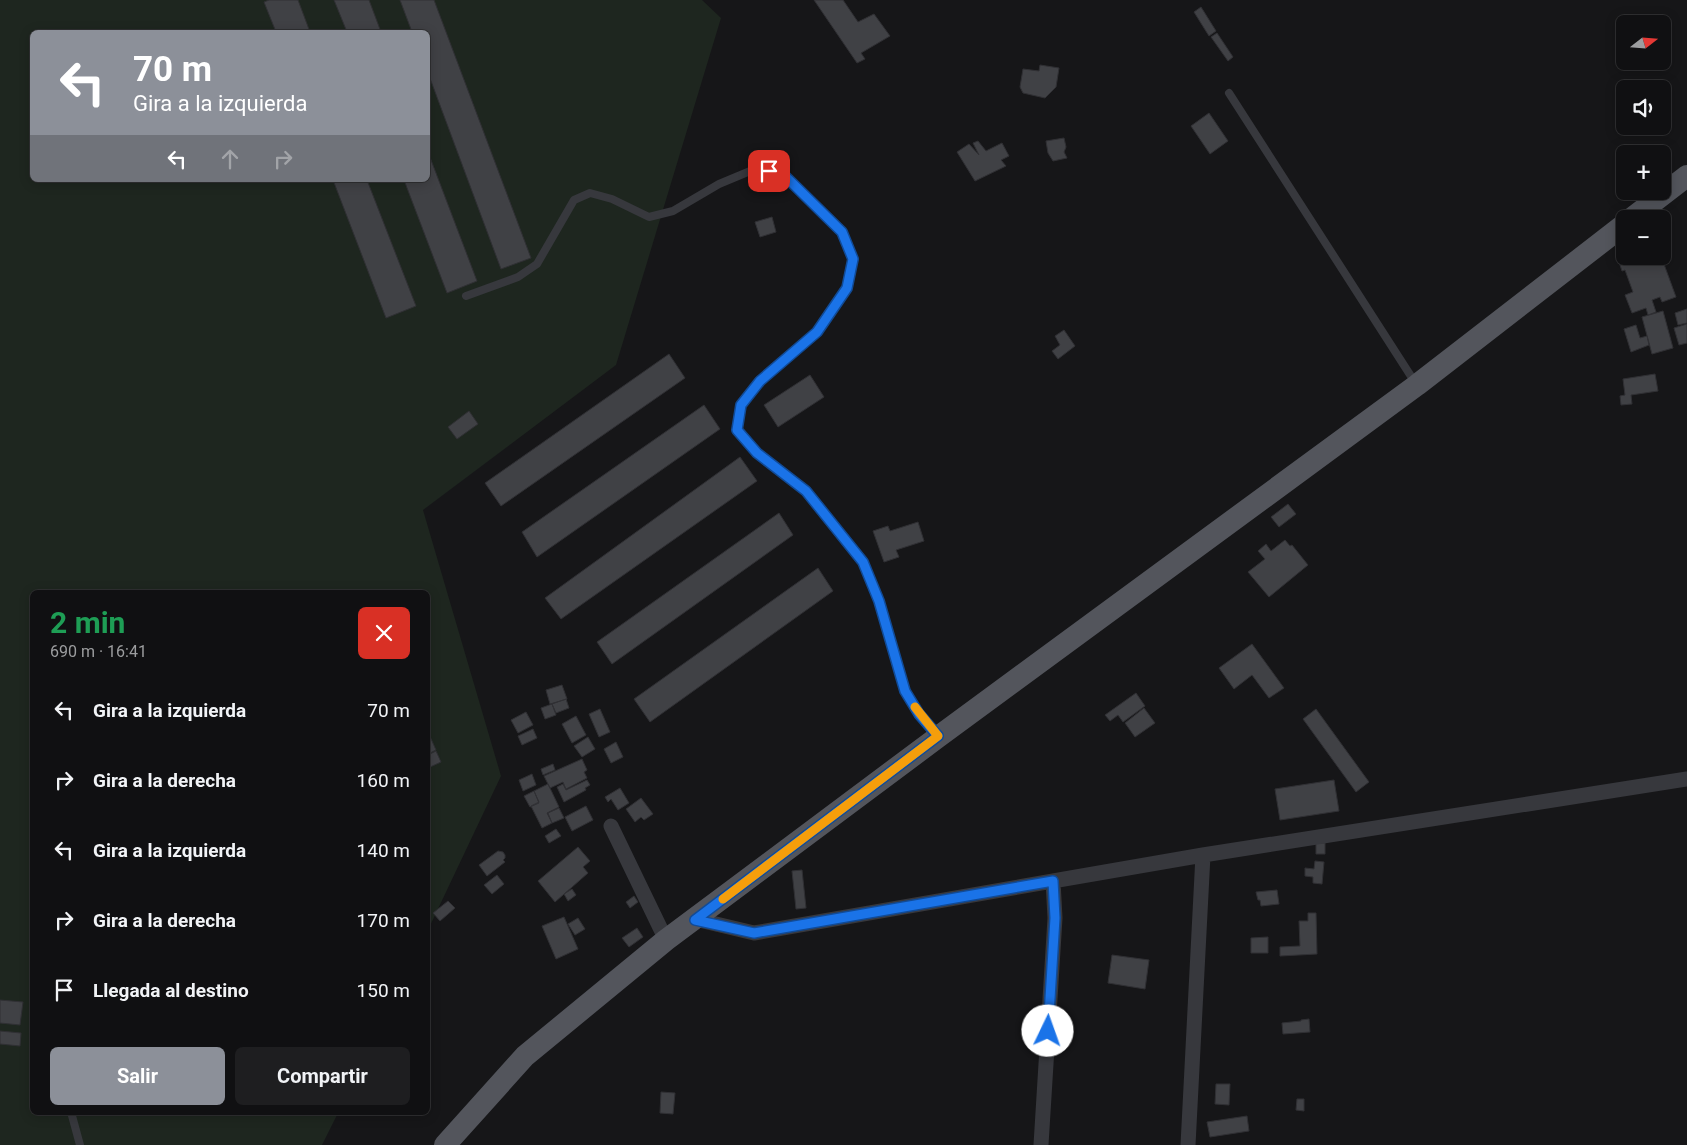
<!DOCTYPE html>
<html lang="es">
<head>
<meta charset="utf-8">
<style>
	body { margin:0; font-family:Roboto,sans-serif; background:#1e1e20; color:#f1f3f6; height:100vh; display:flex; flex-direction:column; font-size:19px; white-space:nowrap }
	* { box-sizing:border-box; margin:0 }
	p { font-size:16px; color:#9c9d9f }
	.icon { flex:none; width:28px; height:28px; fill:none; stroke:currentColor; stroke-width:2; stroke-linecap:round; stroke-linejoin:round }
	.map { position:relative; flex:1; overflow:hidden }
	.details { position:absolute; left:30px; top:590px; width:400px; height:525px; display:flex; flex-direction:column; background:#101012; border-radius:8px; box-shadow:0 2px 12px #0003,0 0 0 1px #303032 }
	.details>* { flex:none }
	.banner { position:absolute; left:30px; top:30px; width:400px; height:152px; border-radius:8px; box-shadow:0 2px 12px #0003,0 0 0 1px #303032; background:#8c9099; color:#fff; overflow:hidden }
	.needle { width:32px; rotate:73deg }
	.controls { position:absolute; left:1616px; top:15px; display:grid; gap:10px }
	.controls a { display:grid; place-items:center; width:55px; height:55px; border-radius:8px; background:#101012; box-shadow:0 2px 12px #0003,0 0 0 1px #303032; font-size:25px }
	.pin { position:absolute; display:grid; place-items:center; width:42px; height:42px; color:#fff; margin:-21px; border-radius:10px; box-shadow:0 2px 8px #0006 }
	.me { position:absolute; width:55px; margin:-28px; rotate:3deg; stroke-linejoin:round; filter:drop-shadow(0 0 4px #0008) }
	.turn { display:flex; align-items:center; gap:18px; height:105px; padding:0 20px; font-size:22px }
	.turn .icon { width:65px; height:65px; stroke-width:2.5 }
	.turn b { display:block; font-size:35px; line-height:42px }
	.lanes { display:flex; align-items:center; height:48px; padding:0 20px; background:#0003; justify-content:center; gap:25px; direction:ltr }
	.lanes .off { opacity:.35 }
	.round { display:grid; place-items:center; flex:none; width:52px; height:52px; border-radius:8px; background:#1e1e20 }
	.head { display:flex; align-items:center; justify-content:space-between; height:85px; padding:0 20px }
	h1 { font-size:30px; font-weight:700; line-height:38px; color:#1e9e55 }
	.button { display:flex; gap:10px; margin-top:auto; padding:10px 20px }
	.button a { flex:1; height:58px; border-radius:8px; background:#8c9099; color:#fff; font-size:20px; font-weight:700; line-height:58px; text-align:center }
	.button a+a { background:#1e1e20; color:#f1f3f6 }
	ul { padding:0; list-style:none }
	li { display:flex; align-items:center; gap:15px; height:70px; padding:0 20px }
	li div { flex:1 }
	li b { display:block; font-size:19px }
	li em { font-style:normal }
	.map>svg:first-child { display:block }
	.green { fill:#1e261f; fill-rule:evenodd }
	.building { fill:#404145; stroke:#303034 }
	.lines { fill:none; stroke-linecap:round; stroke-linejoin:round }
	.lane { stroke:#37383d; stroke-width:8 }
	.street { stroke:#37383d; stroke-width:15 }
	.primary { stroke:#53555c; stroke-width:22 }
	.route-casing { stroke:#114b97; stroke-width:12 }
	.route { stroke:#1a73e8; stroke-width:9 }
	.slow { stroke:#f59e0b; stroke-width:9 }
</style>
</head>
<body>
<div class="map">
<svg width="1687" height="1145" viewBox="0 0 1687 1145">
	<rect width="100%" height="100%" fill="#161618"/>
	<!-- green -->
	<path class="green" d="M0,0H702L721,18L616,365L423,510L501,776L428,930V592H32V1112L338,1113L322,1145H0ZM32,32H428V180H32Z"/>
	<!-- building -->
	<path class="building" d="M269,0H298L310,32H276L264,2Z
		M334,0H369L381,32H347Z
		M400,0H434L531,258L501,269L428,73V32H412Z
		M814,0H843L858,22L874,14L890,36L861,53L865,59L857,63Z
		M1201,7L1216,31L1209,36L1194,12Z
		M1217,33L1233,57L1228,61L1211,37Z
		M1040,65L1059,68L1056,87L1045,98L1023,93L1020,87L1023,69L1039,71Z
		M1209,113L1228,141L1210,154L1191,126Z
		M1064,138L1066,147L1064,152L1067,158L1053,161L1048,153L1046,141Z
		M978,141L986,151L1002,143L1009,156L1001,160L1006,166L975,181L957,152L969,144L979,155L973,143Z
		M428,152L477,281L447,293L404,180H428Z
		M333,180H367L416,306L386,318Z
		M772,217L776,232L760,237L755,222Z
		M1625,256H1649V258L1661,256L1676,297L1662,302L1660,297L1652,300L1656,312L1648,315L1646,308L1632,313L1625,295L1633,292L1625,270L1622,271L1618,259Z
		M1687,309V323L1678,325L1675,313Z
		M1663,311L1673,348L1652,354L1642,317Z
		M1687,324V343L1679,345L1674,328Z
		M1636,325L1640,338L1647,336L1649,345L1631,352L1624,329Z
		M1064,330L1075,346L1058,359L1052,351L1060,345L1055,336Z
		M669,354L685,378L501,506L485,483Z
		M1655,374L1658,391L1631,395L1632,404L1621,405L1620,396L1625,395L1623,379Z
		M810,375L824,397L778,427L764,405Z
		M704,405L720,429L537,557L522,532Z
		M469,411L478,424L457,439L448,427Z
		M740,457L757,481L561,619L545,598Z
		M1288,504L1296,514L1279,527L1271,517Z
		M779,513L793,535L612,664L597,642Z
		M918,522L924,541L896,550L899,557L884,562L873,531L888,526L890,531Z
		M1285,540L1290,546L1292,545L1308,565L1269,597L1248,572L1265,559L1258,551L1266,544L1271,551Z
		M818,568L833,591L650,722L634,699Z
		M1252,644L1284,688L1269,698L1252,675L1234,689L1219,668Z
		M562,685L567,699L550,704L546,690Z
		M1136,693L1145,706L1123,722L1118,715L1110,721L1105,715Z
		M566,699L569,708L556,713L552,704Z
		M552,704L556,715L545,719L541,708Z
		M1144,708L1155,723L1135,737L1125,723Z
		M600,709L610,732L599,737L589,714Z
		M1316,709L1369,782L1356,792L1303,719Z
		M526,712L533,725L518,733L511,720Z
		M576,716L586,735L572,743L562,724Z
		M533,729L537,738L522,745L518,736Z
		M428,732L436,750L428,754Z
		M588,737L595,749L582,757L574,746Z
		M616,742L623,757L611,763L604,749Z
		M436,751L441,762L428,768V755Z
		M582,759L587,770L584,772L587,778L566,789L563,782L550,788L544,776Z
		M553,764L555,770L543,775L541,769Z
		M532,774L536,785L523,791L519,780Z
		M587,780L590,785L585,788L586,790L564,802L557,787L563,784L566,790Z
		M1334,780L1339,811L1280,820L1275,789Z
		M548,784L559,807L547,813L552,823L542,828L531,806L539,802L534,791Z
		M620,788L629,803L618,810L611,799L608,802L605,797Z
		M534,791L539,803L530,807L524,796Z
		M641,798L653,814L644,820L641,817L635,822L626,809Z
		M586,806L593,820L572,831L565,817Z
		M559,808L564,818L552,823L548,813Z
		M556,829L561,836L549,843L545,836Z
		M1316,843H1325V854H1316Z
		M578,847L590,861L583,867L588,873L555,902L538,881Z
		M498,851L503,852L505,855V858L503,860L505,862L487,876L479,865Z
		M1315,861L1324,862L1322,884L1313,883V877L1305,876V868L1314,869Z
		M802,870L806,908L796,909L792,871Z
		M497,875L504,884L492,894L484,885Z
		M572,889L576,895L568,901L564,894Z
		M1277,890L1279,904L1261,906L1260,900H1258L1256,892Z
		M634,896L638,902L630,908L626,902Z
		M448,901L455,908L440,921L433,913Z
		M1308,913H1316L1317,954L1280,956V947L1300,946L1299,921H1308Z
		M564,917L578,949L556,959L542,926Z
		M578,918L585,929L575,935L568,924Z
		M637,928L643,937L629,947L622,938Z
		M1268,937V953H1251V938Z
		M1112,955L1149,960L1145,989L1108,983Z
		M0,1000L23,1002L20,1025L0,1023Z
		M1309,1019L1310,1032L1283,1034L1282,1023L1301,1021V1020Z
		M0,1031L21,1033L20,1046L0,1044Z
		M1216,1084H1230L1229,1105L1215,1104Z
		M661,1092L675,1093L673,1114L660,1113Z
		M1297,1099H1304V1111L1296,1110Z
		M1247,1116L1249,1131L1210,1137L1207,1122Z"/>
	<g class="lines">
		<!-- lane -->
		<path class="lane" d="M1229,93L1416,384
			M466,296L518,277L537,264L574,200L590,193L612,199L649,217L673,211L719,184L755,169L783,174L841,232L853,259L847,289L817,332L761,381L741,405L737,430L757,453L806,491L863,562L879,601L905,691L919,714L937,735
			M71,1112L80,1145"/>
		<!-- street -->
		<path class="street" d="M611,826L666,940
			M695,919L754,933L1203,855L1687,779
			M1041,1145L1055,918L1053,881
			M1188,1145L1203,855"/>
		<!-- primary -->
		<path class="primary" d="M1631,219L1687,176
			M445,1145L525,1056L666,940L938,737L1417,385L1625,224"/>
	</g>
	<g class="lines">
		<defs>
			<path id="route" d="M769,171L783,174L842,232L853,259L847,288L817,332L760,381L741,405L737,430L757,453L806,491L863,562L879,601L905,691L919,714L938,736L695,920L754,933L1053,881L1055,918L1048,1031"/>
		</defs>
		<!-- route casing -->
		<use href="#route" class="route-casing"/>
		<!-- route -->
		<use href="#route" class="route"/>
		<!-- slow -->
		<path class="slow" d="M723,899L938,736L915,707"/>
	</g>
</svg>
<div class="controls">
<a><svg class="needle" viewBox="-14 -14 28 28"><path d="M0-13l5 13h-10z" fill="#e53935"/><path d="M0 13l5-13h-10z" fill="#9c9d9f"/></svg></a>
<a><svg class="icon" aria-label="sound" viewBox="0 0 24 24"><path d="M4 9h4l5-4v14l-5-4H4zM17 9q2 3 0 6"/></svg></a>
<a>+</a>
<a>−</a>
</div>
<div class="pin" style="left:769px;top:171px;background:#d93025"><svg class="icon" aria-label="arrive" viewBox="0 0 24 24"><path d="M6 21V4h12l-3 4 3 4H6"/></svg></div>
<svg class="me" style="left:1048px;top:1031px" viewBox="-20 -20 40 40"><circle r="19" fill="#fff"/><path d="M0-13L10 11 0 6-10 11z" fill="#1a73e8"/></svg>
<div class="banner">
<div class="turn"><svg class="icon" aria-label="left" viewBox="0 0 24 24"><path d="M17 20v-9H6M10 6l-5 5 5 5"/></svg><div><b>70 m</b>Gira a la izquierda</div></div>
<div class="lanes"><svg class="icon" aria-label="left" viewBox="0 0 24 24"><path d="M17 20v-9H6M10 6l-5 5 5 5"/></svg><svg class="icon off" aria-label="ahead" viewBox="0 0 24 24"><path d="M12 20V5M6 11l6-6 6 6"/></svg><svg class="icon off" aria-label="right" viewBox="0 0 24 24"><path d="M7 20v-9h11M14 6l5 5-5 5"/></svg></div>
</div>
<section class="details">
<div class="head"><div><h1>2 min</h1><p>690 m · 16:41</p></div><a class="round" style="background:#d93025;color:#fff"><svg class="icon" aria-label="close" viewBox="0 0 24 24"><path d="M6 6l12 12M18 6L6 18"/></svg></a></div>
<ul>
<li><svg class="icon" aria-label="left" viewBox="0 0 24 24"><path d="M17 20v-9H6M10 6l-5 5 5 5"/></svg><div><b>Gira a la izquierda</b></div><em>70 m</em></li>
<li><svg class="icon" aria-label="right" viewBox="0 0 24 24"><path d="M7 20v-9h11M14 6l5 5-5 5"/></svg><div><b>Gira a la derecha</b></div><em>160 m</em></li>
<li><svg class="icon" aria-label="left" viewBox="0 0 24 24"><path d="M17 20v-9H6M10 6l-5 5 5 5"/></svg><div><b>Gira a la izquierda</b></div><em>140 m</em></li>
<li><svg class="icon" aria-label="right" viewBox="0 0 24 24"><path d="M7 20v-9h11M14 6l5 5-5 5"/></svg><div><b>Gira a la derecha</b></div><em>170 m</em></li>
<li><svg class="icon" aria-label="arrive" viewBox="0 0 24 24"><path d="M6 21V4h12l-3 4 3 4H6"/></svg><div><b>Llegada al destino</b></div><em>150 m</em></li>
</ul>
<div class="button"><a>Salir</a><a>Compartir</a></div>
</section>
</div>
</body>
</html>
